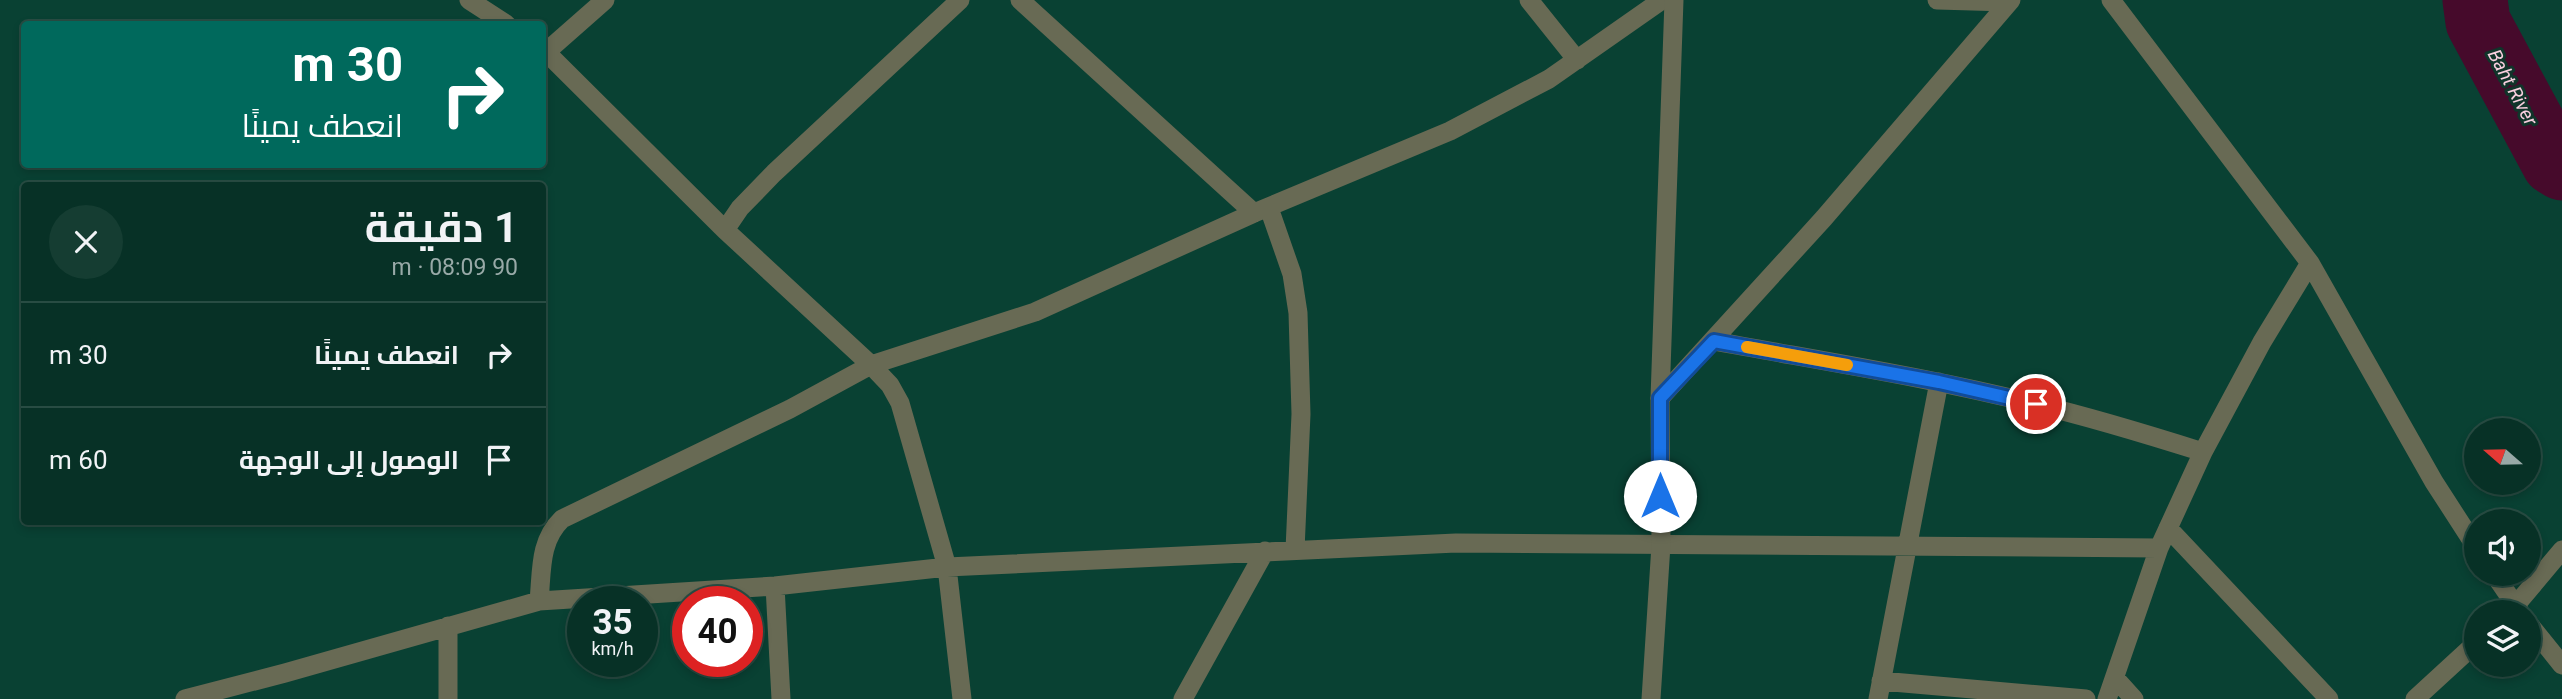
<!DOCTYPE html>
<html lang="ar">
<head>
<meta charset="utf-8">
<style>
	body { margin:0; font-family:Roboto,Cairo,sans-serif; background:#153d32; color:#f1f3f6; direction:rtl; height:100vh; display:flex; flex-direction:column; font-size:26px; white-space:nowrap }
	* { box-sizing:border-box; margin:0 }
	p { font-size:23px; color:#98a9a7 }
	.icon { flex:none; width:38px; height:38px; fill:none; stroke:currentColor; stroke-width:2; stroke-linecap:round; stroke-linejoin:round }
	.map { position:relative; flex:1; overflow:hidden; direction:ltr }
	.side { position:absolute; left:21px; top:182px; width:525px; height:343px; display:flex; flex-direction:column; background:#073126; border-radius:7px; box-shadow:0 4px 10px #0003,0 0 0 2px #284c43; direction:rtl }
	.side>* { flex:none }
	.top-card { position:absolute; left:21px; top:21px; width:525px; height:147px; border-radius:7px; box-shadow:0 4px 10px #0003,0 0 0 2px #284c43; direction:rtl; background:#00695c; color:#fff; overflow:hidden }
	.needle { width:46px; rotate:290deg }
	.fabs { position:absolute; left:2464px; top:418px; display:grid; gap:14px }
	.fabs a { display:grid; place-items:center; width:77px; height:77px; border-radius:50%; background:#073126; box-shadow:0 4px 10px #0003,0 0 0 2px #284c43; font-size:35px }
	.speed { position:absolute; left:567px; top:586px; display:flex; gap:14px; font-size:35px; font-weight:700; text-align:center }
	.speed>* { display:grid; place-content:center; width:91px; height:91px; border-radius:50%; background:#073126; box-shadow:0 4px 10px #0003,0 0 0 2px #284c43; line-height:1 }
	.speed small { font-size:18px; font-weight:400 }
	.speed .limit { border:10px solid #d22; background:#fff; color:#111 }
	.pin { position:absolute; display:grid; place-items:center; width:60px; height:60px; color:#fff; margin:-30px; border:4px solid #fff; border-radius:50%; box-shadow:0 2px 7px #0007 }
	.me { position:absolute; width:77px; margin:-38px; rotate:0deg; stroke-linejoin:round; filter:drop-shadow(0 0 5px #0008) }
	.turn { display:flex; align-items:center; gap:24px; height:147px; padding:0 28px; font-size:32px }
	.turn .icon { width:91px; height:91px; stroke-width:2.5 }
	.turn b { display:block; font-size:49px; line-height:60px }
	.round { display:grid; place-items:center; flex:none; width:74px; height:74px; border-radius:37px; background:#153d32 }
	.overview { display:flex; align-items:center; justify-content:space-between; height:119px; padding:0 28px }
	h1 { font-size:42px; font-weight:700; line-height:52px }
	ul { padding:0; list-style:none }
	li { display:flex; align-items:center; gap:21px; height:105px; padding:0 28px; border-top:2px solid #284c43 }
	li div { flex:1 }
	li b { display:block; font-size:26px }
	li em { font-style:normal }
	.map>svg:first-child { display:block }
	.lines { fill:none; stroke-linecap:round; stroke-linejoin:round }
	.river { stroke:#460a2b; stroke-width:65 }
	.minor { stroke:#686a54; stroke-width:19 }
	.tertiary { stroke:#686a54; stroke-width:19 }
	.route-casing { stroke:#114b97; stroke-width:18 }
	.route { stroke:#1a73e8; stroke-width:12 }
	.slow { stroke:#f59e0b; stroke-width:12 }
	.labels { text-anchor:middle; stroke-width:6; stroke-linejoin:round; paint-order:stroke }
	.water-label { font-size:19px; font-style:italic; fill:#f8cfdf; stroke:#10342a }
</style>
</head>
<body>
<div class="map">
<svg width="2562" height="699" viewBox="0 0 2562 699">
	<rect width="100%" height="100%" fill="#094133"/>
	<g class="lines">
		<!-- river -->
		<path class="river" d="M2475,0L2478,22L2554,163L2562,168"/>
		<!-- minor -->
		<path class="minor" d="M469,0L506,24
			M605,0L546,52L725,230
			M960,0L774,173L740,208L725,230L871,365L890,385L900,403L947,567L962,699
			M1020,0L1254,213
			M1529,0L1577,60
			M1937,0L2008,2
			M2111,0L2310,263L2434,482L2476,547
			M1269,208L1292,274L1298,313L1301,414L1295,550
			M1714,341C1822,361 1932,378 2039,405C2094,418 2149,435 2203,452
			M1660,398L1824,218L2011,0
			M2168,528L2329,699
			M2494,574L2520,612
			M775,586L781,699
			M539,601C542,571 539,541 562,519L790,409L871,365L1035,312L1254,213L1450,131L1549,79L1662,0
			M2510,612L2562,550
			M2529,624L2562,665
			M2115,678L2134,699
			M1881,681L2086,699
			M185,699L285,673L539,601L775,586L947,567L1456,543L2159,548L2203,452L2262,342L2310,263
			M448,699V626
			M1183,699L1265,551
			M1878,699L1939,382
			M2107,699L2159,548
			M2415,699L2476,643"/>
		<!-- tertiary -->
		<path class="tertiary" d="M1651,699L1661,545L1660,398L1674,0"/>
	</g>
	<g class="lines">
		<defs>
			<path id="route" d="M1660,496V398L1714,341L1939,382L2036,404"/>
		</defs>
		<!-- route casing -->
		<use href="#route" class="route-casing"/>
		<!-- route -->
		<use href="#route" class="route"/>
		<!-- slow -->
		<path class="slow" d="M1747,347L1847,365"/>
	</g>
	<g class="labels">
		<!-- water labels -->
		<g class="water-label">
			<text transform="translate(2513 87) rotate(62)" y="7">Baht River</text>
		</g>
	</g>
</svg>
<div class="fabs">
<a><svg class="needle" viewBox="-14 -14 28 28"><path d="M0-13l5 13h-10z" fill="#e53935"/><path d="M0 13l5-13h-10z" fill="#98a9a7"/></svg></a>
<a><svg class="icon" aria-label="sound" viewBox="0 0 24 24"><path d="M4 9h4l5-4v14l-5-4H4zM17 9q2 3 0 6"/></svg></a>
<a><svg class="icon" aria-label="layers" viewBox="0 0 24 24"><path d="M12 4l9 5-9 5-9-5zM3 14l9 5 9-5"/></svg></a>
</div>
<div class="speed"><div>35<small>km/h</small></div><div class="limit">40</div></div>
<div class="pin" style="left:2036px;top:404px;background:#d93025"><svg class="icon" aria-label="arrive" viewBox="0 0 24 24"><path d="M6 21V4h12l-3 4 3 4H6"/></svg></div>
<svg class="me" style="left:1660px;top:496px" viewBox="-20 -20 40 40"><circle r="19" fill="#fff"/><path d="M0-13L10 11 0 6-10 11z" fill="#1a73e8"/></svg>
<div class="top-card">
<div class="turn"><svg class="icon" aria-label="right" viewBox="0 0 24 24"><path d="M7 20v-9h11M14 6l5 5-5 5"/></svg><div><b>30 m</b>انعطف يمينًا</div></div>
</div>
<section class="side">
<div class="overview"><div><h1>1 دقيقة</h1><p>90 m · 08:09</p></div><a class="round"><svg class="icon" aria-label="close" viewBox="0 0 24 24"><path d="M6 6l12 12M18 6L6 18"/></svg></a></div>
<ul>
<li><svg class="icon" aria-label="right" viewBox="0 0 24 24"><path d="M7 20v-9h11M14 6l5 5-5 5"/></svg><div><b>انعطف يمينًا</b></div><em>30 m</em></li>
<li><svg class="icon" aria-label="arrive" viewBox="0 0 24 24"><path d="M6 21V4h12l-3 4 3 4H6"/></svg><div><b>الوصول إلى الوجهة</b></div><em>60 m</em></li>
</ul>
</section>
</div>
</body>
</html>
